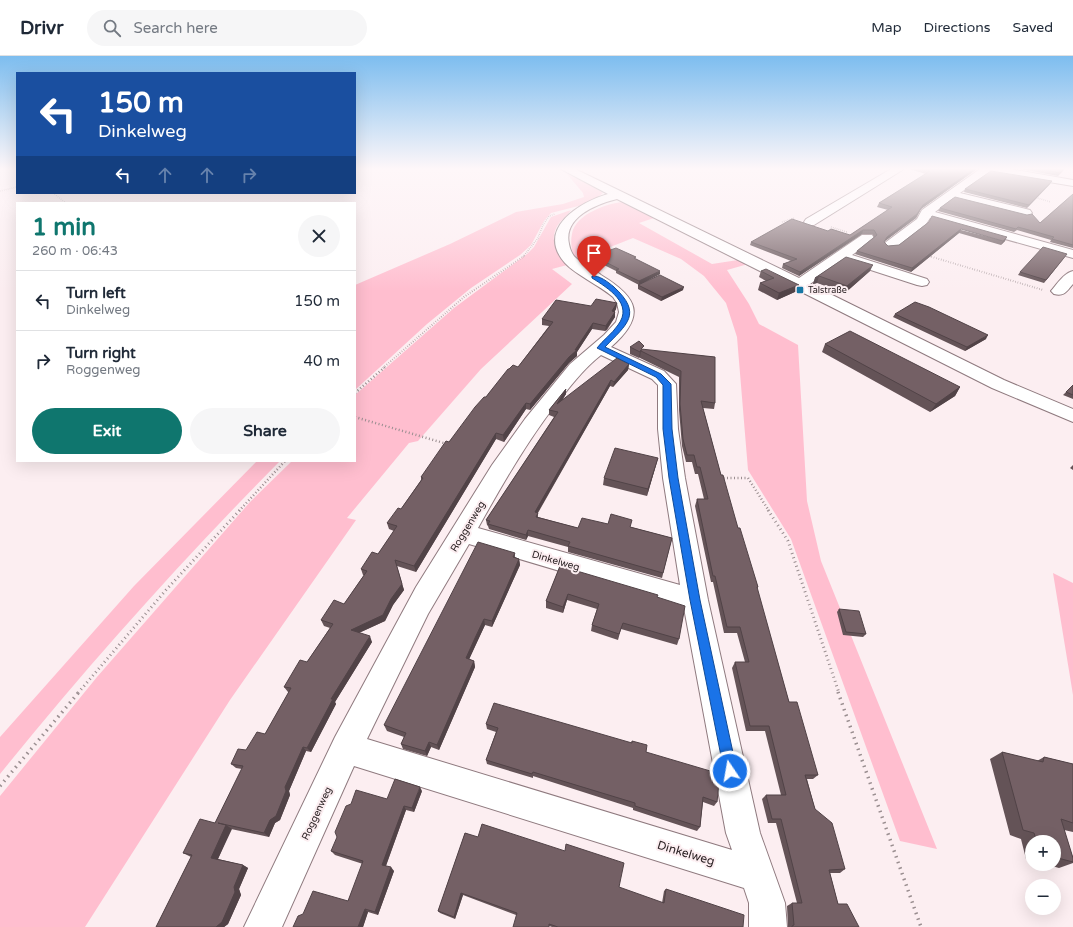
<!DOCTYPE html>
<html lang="en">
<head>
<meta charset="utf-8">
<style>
	body { margin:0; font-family:"Varela Round",sans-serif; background:#f6f6f7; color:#1f2937; height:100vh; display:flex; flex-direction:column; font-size:15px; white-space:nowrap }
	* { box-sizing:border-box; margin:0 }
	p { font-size:13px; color:#747a83 }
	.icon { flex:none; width:22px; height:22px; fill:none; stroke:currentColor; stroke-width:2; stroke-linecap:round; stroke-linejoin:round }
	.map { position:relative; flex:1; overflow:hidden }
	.drawer { position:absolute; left:16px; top:146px; width:340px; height:260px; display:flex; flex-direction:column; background:#fff; border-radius:0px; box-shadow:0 4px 16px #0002 }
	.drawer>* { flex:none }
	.hud { position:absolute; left:16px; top:16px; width:340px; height:122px; border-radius:0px; box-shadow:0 4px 16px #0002; background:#1a4fa0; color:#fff; overflow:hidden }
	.controls { position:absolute; left:1025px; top:779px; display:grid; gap:8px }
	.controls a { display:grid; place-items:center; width:36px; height:36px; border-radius:50%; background:#fff; box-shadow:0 4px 16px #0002; font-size:20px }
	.pin { position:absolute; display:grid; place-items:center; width:34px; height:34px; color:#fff; margin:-41px -17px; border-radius:50% 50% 50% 0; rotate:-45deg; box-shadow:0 0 4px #0007 }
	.pin .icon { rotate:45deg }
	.me { position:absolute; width:44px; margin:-22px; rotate:348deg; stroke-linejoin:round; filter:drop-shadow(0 0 3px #0008) }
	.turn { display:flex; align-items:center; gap:14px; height:84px; padding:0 16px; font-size:18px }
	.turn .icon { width:52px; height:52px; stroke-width:2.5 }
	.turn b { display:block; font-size:28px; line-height:34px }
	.lanes { display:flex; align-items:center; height:38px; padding:0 16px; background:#0003; justify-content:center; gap:20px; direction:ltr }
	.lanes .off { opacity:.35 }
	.round { display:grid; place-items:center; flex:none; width:42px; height:42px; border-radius:21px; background:#f6f6f7 }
	.head { display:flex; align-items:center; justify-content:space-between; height:68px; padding:0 16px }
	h1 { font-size:24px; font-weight:800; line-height:30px; color:#0f766e }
	.action { display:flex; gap:8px; margin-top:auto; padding:8px 16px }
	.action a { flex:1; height:46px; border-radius:24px; background:#0f766e; color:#fff; font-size:16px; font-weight:800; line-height:46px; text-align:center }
	.action a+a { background:#f6f6f7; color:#1f2937 }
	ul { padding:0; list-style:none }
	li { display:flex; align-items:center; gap:12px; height:60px; padding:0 16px; border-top:1px solid #e0e1e3 }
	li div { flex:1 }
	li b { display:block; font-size:15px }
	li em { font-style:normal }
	header { display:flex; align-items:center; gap:24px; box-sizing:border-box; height:56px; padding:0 20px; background:#fff; border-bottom:1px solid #e0e1e3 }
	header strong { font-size:19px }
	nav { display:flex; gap:22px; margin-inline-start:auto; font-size:14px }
	.search { width:280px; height:36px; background:#f6f6f7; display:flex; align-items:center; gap:10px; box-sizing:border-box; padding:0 14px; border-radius:22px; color:#747a83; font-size:15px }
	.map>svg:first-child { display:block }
	.green { fill:#ffbecf }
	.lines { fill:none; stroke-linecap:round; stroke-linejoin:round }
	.minor-casing { stroke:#8f7a7f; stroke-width:2 }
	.path-far4 { stroke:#9a8e90; stroke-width:1.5; stroke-dasharray:0.5 1.5; stroke-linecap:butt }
	.path-far3 { stroke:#9a8e90; stroke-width:2; stroke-dasharray:0.5 2; stroke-linecap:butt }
	.path-far2 { stroke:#9a8e90; stroke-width:2.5; stroke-dasharray:1 2.5; stroke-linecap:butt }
	.path-far1 { stroke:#9a8e90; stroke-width:3; stroke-dasharray:1 3.5; stroke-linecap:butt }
	.path { stroke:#9a8e90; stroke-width:3.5; stroke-dasharray:1.5 4.5; stroke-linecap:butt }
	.minor { fill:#fff; fill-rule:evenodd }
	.wall { fill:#645357 }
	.shaded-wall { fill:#514347 }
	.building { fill:#746065; stroke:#514347 }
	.route { fill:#1a73e8; stroke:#114b97 }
	.poi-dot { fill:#1677a4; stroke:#fceef1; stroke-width:1.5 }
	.labels { text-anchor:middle; stroke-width:4; stroke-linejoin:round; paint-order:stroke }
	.far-poi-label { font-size:9px; fill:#2c2325; stroke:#fceef1; text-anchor:start }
	.street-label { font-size:10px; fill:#2c2325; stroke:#fceef1 }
	.near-street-label { font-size:12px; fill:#2c2325; stroke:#fceef1 }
</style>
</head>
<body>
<header>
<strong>Drivr</strong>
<div class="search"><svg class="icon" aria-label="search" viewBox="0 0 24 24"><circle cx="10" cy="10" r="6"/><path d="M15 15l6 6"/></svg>Search here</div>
<nav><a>Map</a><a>Directions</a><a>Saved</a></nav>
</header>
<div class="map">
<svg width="1073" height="871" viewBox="0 0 1073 871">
	<rect width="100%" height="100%" fill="#fceef1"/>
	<!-- green -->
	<path class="green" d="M567,118L589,128L603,137L590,147L551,157L544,165L531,189L520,199L471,232L427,268L355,334V229L450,188L516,156L563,148L584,141L583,137Z
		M624,146L654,162L639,167L712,208L738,204L748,208L727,214L749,248L759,268L798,289L807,445L821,505L937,793L900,785L791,483L748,414L737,281L726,247L704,220L681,203L633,182L575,205C572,196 570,187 572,178C575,158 608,147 624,146Z
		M571,154C568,159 564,162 560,166C548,181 555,196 567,209L552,213L572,228L481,313L418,385L409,387L347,462L356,464L230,644L85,871H0V740L97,621L250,446L292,405H355V339L454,252L527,198L534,191L551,161Z
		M257,405H280C181,505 88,609 0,718V681L134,530Z
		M1053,517L1073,527V639Z"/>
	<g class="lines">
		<defs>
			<path id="minor" d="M561,113H575L799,222L862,179H872L874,182L872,185L852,199L927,223L929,226L927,229L922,230L917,229L843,205L810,228L1004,324L1073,353V366L992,332L617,143C597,148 563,161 569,188C570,193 572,199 576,202C583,209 593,213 601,219C639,242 646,260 611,291L664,315L676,328L678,373L685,422L708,544L760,777L785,847L787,871H749V847L744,832L354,710L282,871H244L335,681L416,531L492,409L525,363L570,308L604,279L616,266L619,256L617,247L613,241C599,229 576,219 565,207C535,173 580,146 608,138ZM601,299L652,323L658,329V373L663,422L680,529L478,472C502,429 526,387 556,348C570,331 583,313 601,299ZM469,488L684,552L726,777L732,794L367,683L428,558Z
				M891,113H904L814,169H806L804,166L806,163Z
				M980,113H1010L1073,124V130L989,116L960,137L1030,154L1032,157L1030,160L1026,161L953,142L935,156L1073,194V202L930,162L926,168L896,192H886L884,189L886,186L917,163L922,154Z
				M1073,215V228C1067,235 1064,241 1054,238L1051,235C1057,228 1064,217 1073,215Z"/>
		</defs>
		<!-- minor casing -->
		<use href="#minor" class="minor-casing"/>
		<!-- path-far4 -->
		<path class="path-far4" d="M0,135L17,131
			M53,137L66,147
			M1034,141L1051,146
			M782,166L795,162
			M831,171L847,176
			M927,199L932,201
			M523,201L538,182L543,169L549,160L555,158"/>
		<!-- path-far3 -->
		<path class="path-far3" d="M929,200L1043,234
			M383,312L464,241L524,200"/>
		<!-- path-far2 -->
		<path class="path-far2" d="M355,337L385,311
			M355,361L447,388
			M720,422H748L769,455
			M239,455L285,405"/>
		<!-- path-far1 -->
		<path class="path-far1" d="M768,454L788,485L839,637
			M78,637L166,534L240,454"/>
		<!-- path -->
		<path class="path" d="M838,636L921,871
			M0,730L79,636"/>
		<!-- minor -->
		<use href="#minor" class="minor"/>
	</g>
	<!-- wall -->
	<path class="wall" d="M909,113H977L921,153L916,162L885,185L884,186L888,190L899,189L929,166L1005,185L1001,189L959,177L911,216L855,198L857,195L874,181L872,178H862L799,220L782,212L783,208L791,205L750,189L751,186L828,175L850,179L888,154L877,151L879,147L926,118Z
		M1020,113H1065L1058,120Z
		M1050,128L1027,152L964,136L965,133Z
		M1073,138V192L1050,186L1051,184L1017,174L1014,176L938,155L940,152L1040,167Z
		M594,200L636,203L660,218L639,229L616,217V215L594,204Z
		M846,201L870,215L845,237L817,227L813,228L815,222Z
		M1065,201L1044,227L1018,219L1020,216Z
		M761,215L799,229L797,235L777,244L758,234L760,227L766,225L759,221Z
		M638,229L683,234L661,245L638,233Z
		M617,247L616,253L615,255V261L607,274L605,275L592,273L577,296V300L569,307L530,354L526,353L504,386L496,383L416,516L397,510L404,534L393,549L385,565L359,577L372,586L335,646L336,648L311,696L306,695L289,735L290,739L280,764L275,767L269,781L231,773L218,803L243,809L248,812L239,833L241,839L228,868L224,871H156L191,801L183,797L215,767L242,713L236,712L231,708L265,678L289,636H288L284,631L307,606L330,572L324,570L321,564L344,548L364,519H363L361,513L378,498L394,475L389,473L387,467L401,453L421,424V421L449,386L509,313L518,311L549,270L542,269V263L591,250Z
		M895,258L986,283L965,295L893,261Z
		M825,288L960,331L955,340L930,356L822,296Z
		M630,291L644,294L715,301V347L714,353L703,352L721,419L738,472L758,531L757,533L789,646L818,719L813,723H807L815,753L845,813L840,817H830L838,848L859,871H788L787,850L792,847H797L776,767H768L762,743L766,739H781L765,675H746L732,612L735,606H745L737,577H724L713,526H711L695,450L697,443H704L698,418H695L692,406H686L682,390L679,354V321L640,302V301L639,302L630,298Z
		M629,308L628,314L613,331L610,330L538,457V461L578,472L608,468L631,471L672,482L662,522L568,496V491L528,480L526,484L489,473L488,470L487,469L486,464L554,361L549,359V354L566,333V338L563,343Z
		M1073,329V343L1063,339Z
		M658,402L656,409L647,440L603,429L604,422Z
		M1073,409V414L1070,412Z
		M515,497V501L519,503L520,509L492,571L485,569L476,588L469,603L474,605L475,611L439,694L431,691L427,700L403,693L401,688L404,681L387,675L384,669Z
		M560,510L657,541L679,583L677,589L621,573L618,584L591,575L592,569L597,553L567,544L563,557L546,552V545Z
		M839,553L866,578L863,581L843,579L837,556Z
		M486,668L631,687L632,685L646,696L717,746L714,750L703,746L700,771L697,775L633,754V752L533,720V722L487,708L486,704L496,676L487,673Z
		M1002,696L1037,705L1044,701L1073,708V776L1064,774L1073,802V807L1059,812L1045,808H1054V786H1032V804L1026,803L1021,783L1010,779L990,703Z
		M422,735L414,756L406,754L386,810L394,815L378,859L368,856L363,871H293L348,845L363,808L335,799L331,795Z
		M465,777L662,847L664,835L666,833L743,871H552L516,859L463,839L455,863L440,857L438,855Z"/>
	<!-- shaded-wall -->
	<path class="shaded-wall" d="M974,113H977L921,153L916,162L885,185L887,181L923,149Z
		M1052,125L1050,128L1027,152L1029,149Z
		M961,173L959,177L911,216L912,212Z
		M863,174L862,178L799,220L800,216Z
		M1007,181L1005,185L1001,189L1003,185Z
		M873,209L870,215L845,237L847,230Z
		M660,215V218L639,229V225Z
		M819,220L817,227L813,228L815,222Z
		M799,229L797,235L777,244L779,237Z
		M684,231L683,234L661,245L662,241Z
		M617,247L616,253L611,261L612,255Z
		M615,256V261L605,275L606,270Z
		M593,267L592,273L577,296V300L569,307L530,354V348L575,294Z
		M988,279L986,283L965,295L967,291Z
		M641,294L640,301L639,302L640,296Z
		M629,308L628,314L613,331L614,326Z
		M611,324L610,330L535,461V456Z
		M960,331L955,340L930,356L936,348Z
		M566,333V338L556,353L557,348Z
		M526,347V353L504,386L503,379Z
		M496,377V383L416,516L414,510Z
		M658,402L656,409L647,440L648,433Z
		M528,474V480L526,484V479Z
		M519,503L520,509L492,571V565Z
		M402,528L404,534L393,549L385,565L354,579L351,574L391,543Z
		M568,538L567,544L563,557V551Z
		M484,563L485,569L467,608L466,602Z
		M370,580L372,586L335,646L336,648L311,696L307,692L331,643Z
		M474,605L475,611L439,694L437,689Z
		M429,686L431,691L427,700L425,695Z
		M303,691L306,695L289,735L290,739L280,764L275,767L269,781L264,777Z
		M420,731L422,735L414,756L412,752Z
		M404,750L406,754L385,812L382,809Z
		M226,769L232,773L217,805L211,802Z
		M243,809L248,812L239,833L241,839L228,868L224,871H216Z
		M391,811L394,815L378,859L375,856Z
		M461,837L463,839L455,863L454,861Z
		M365,853L368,856L363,871H358Z"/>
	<!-- building -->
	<path class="building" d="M923,113H974L923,149L917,158L887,181L884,186L888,190L899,189L929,166L932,160L1007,181L1003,185L961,173L912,212L857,195L877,179L874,174H863L800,216L783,208L797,203L751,186L792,163L828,175L831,173L850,179L892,151L879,147L930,115Z
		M1041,113H1063L1060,117Z
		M991,115L1052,125L1029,149L965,133Z
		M1073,138V189L1052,183L1054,181L1018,171L1016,173L940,152L955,141L1027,159L1032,158L1040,167Z
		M1043,191L1067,198L1046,224L1020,216Z
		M616,192L636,201L634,202L660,215L639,225L616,214L619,213L594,200Z
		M846,201L873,209L847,230L819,220L815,222Z
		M766,213L799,229L779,237L760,227L774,222L761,215Z
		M660,219L684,231L662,241L638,229Z
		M596,243L617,247L612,255L615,256L607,268L606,270L593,267L575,294H577L569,301L530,348L526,347L503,379L496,377L414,510L395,504L402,528L391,543L383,559L351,574L370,580L331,643H333L307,692L303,691L285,731L286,735L276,760L270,764L264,777L218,767L226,769L211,802L243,809L234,831L235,836L222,866L216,871H156L192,799L183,797L200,763L215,767L243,710L231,708L238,693L246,694L257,676L265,678L291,632L284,631L300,604L307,606L333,568L321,564L334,544L344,548L367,515L361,513L372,496L378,498L397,470L387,467L398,452L401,453L423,422L421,421L446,385L449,386L475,351L484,341H486L489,337L508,313H509L513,309L518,311L553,266L542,263L556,244L591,250Z
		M915,246L929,251L988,279L967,291L895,258Z
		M850,275L960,331L936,348L825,288Z
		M639,285L644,290L641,293L715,301V347L701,345L721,419H723L738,472H740L758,531H757L789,646H797L818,719H805L815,753L832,767L845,813L829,814L838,848H847L859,871H792V870L794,869L792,847H802L781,763H772L766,739H786L769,670H750L735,606H749L740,571H727L715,520H713L697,443H708L700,411H697L694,399H687L683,383L680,348L681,315L641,295V294L640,296L630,291Z
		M617,302L629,308L614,326L611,324L535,456L538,457L536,461L578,472L582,462L608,468L611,458L632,464L630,471L672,482L663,517L568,490L570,486L528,474L526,479L488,468L490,465L486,464L558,356L549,354L566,333L557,348Z
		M1073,329V339L1066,336Z
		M615,392L658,402L648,433L604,422Z
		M478,486L515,497L513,501L519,503L492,565L484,563L475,582L466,602L474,605L437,689L429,686L425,695L401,688L406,677L384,669Z
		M560,510L658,539L657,541L685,550L679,583L623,567L619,578L592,569L599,548L568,538L563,551L546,545Z
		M839,553L859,555L866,578L846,576Z
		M494,647L632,687V685L647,689L646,696L717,717L719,726L717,746L703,741L700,771L635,750V747L533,716L532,718L486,704L498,672L486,668Z
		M1002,696L1043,706L1044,701L1073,708V767L1061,763L1073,802V806L1054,801V786H1037L1034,777L1023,774Z
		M395,723L420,731L412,752L404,750L382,809L391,811L375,856L365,853L358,871H293L298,860L303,858L313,835L348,845L363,805L331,795L337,781L335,776L346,750L351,748L356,734L387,743Z
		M482,768L565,795L566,788L624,807L619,831L664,847L666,833L744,859L743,871H558L549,868V871H513L517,857L461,837L454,861L438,855L465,777L478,781Z"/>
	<!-- sky -->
	<linearGradient id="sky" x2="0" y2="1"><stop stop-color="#7dbdef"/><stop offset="0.48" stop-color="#fef7f9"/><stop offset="1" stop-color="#fef7f9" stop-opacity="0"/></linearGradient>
	<rect width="1073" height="235" fill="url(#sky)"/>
	<!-- route -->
	<path class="route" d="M592,220C599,219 608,226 614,231C643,258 627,268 605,291L661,318L671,328L672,373L678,422L700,544L737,715L735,719L730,721L726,719L724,715L690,544L669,422L663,373V329L656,321L597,292C603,284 612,278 618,269C634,248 608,232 592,222Z"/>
	<!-- markers -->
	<rect class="poi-dot" x="796" y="230" width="8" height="8" rx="2"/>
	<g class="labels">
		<!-- far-poi labels -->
		<g class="far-poi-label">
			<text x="808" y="237">Talstraße</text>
		</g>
		<!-- street labels -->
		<g class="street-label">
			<text transform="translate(467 470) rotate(-59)" y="4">Roggenweg</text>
			<text transform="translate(556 504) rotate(16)" y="4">Dinkelweg</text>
			<text transform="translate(316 757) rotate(-65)" y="4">Roggenweg</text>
		</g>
		<!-- near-street labels -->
		<g class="near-street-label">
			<text transform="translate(686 797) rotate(17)" y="4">Dinkelweg</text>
		</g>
	</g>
</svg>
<div class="controls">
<a>+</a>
<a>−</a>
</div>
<div class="pin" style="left:594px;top:221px;background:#d93025"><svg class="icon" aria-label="arrive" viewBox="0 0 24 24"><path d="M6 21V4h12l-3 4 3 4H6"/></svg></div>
<svg class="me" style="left:730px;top:715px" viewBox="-20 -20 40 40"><circle r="17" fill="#1a73e8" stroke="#fff" stroke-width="3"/><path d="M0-11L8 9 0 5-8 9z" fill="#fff"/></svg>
<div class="hud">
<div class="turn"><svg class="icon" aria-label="left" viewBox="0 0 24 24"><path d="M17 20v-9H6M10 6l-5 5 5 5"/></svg><div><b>150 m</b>Dinkelweg</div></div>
<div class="lanes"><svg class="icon" aria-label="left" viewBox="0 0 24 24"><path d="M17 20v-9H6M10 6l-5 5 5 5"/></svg><svg class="icon off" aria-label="ahead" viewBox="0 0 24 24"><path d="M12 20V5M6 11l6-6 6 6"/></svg><svg class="icon off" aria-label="ahead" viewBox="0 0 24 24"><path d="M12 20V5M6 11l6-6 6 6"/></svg><svg class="icon off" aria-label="right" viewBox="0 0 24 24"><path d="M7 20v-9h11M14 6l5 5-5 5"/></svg></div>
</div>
<section class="drawer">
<div class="head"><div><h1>1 min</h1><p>260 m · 06:43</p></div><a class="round"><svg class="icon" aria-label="close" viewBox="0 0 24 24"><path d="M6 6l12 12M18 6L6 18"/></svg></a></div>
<ul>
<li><svg class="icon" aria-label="left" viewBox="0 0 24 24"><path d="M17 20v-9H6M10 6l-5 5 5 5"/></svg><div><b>Turn left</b><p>Dinkelweg</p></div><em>150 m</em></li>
<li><svg class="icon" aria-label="right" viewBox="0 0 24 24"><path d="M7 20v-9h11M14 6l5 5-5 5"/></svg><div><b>Turn right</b><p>Roggenweg</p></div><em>40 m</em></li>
</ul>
<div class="action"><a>Exit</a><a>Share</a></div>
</section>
</div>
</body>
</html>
